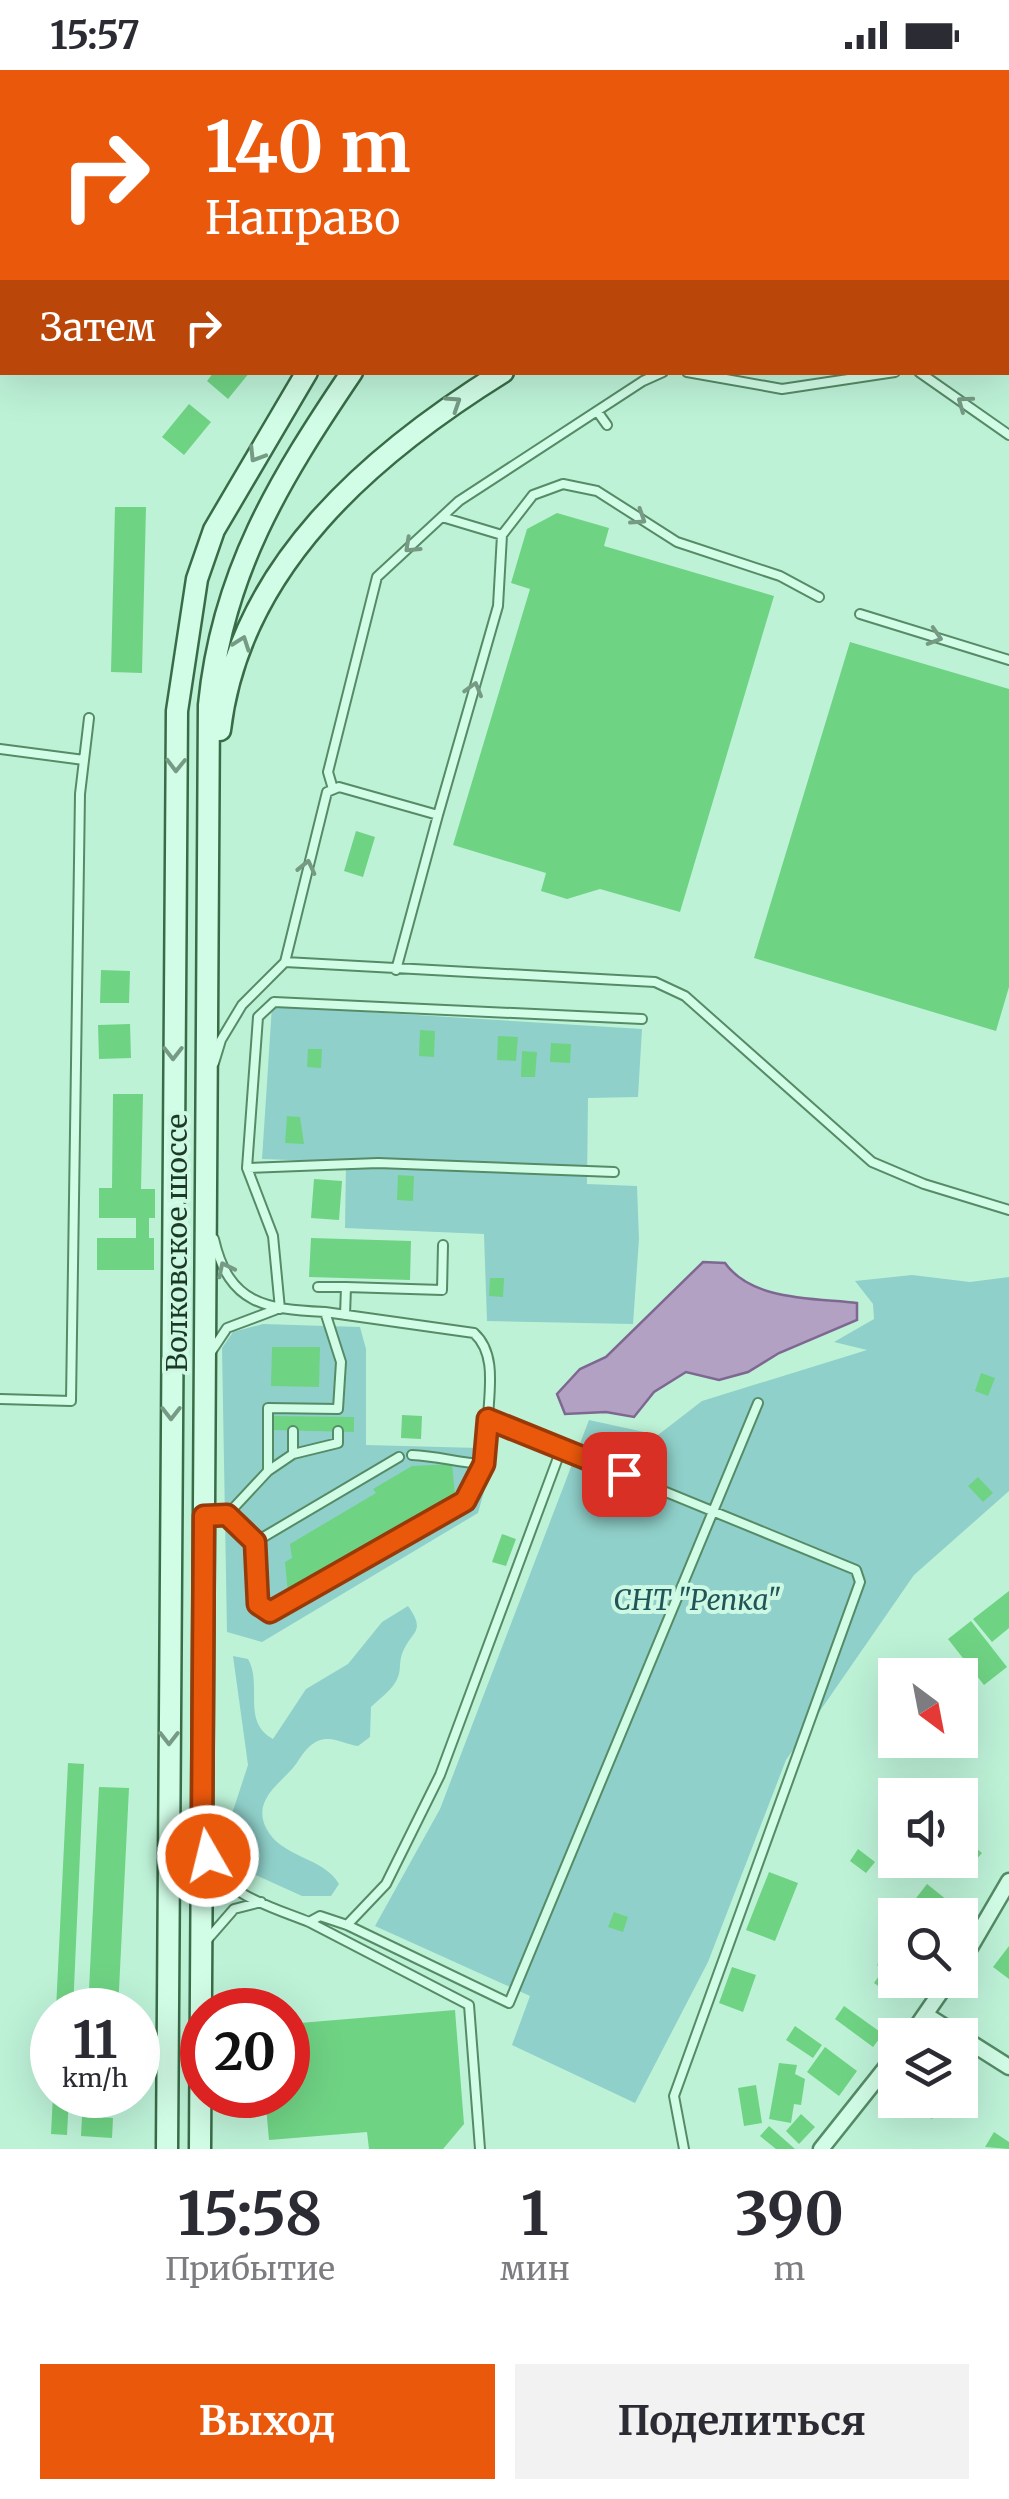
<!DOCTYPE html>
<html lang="ru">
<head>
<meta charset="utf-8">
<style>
	body { margin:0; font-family:Merriweather,serif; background:#f2f2f3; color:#2b2b33; height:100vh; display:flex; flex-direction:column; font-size:38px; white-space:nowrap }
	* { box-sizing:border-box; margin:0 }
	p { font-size:32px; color:#7c7c81 }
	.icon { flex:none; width:55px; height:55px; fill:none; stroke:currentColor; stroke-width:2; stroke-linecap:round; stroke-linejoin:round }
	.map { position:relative; height:2079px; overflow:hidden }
	.side { display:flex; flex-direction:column; background:#fff; flex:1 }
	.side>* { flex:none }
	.banner { position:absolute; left:0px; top:0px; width:1010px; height:305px; box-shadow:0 10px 40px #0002; background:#ea580c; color:#fff; overflow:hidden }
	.needle { width:65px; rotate:148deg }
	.fabs { position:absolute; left:878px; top:1588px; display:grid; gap:20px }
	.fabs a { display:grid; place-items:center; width:100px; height:100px; border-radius:0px; background:#fff; box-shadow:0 10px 40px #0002; font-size:50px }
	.speed { position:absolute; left:30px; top:1918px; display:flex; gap:20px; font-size:50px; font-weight:700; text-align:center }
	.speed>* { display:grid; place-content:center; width:130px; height:130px; border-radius:50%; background:#fff; box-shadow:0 10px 40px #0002; line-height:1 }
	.speed small { font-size:25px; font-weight:400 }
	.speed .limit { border:15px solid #d22; background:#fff; color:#111 }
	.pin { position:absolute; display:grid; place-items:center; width:85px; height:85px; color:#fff; margin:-42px; border-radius:20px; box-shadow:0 5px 15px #0006 }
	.me { position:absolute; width:110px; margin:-55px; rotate:352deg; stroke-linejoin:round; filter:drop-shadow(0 0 8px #0008) }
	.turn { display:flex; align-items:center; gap:35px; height:210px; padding:0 40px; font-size:45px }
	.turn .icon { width:130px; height:130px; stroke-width:2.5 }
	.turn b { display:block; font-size:70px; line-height:85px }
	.then { display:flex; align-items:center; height:95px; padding:0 40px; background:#0003; gap:20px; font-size:38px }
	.eta { display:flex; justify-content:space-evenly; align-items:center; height:170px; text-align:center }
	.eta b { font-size:60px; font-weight:700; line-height:70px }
	.primary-button { display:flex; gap:20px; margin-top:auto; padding:20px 40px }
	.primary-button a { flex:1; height:115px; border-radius:0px; background:#ea580c; color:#fff; font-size:40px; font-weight:700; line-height:115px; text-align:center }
	.primary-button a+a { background:#f2f2f3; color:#2b2b33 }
	.status { display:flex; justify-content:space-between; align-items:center; height:70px; padding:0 50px; background:#fff; direction:ltr }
	.status svg { height:28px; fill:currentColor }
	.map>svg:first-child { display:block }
	.green { fill:#90d0ca }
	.water { fill:#b2a1c2; stroke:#7e6891; stroke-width:2.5 }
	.building { fill:#6fd384 }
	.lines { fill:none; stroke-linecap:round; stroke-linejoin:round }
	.service-casing { stroke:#558b66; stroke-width:12 }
	.minor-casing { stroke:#558b66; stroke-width:19 }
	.secondary-casing { stroke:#386c47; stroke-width:25 }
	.service { stroke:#d1fce6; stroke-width:8 }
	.minor { stroke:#d1fce6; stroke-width:14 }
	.secondary { stroke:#d1fce6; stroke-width:20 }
	.oneway { stroke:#769a84 }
	.route-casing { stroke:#983908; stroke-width:25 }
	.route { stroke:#ea580c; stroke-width:18 }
	.labels { text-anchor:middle; stroke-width:8; stroke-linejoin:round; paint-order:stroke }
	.street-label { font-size:28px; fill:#1b3923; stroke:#cdf8e3 }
	.park-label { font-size:28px; font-style:italic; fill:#1f5557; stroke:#cdf8e3 }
</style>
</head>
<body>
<div class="status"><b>15:57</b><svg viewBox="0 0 49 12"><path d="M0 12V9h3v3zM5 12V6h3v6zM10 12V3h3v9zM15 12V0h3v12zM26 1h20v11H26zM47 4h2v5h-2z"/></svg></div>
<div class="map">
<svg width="1009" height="2079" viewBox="0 0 1009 2079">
	<rect width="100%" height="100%" fill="#bdf2d7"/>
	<!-- green -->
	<path class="green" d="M272,936L642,959L638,1027L588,1028L587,1114L637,1116L639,1169L633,1254L487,1251L484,1164L345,1158L346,1092L262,1089Z
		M912,1205L970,1212L1009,1207V1421L914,1505L786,1690L708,1892L635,2033L512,1975L530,1926L375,1856L440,1739L589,1350L658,1365L702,1331L867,1280L834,1272L874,1249L873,1234L855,1211Z
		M263,1254L360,1257L366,1279V1375L479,1378L495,1383L478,1443L262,1572L227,1562L222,1278L233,1262Z
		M408,1536C427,1563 411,1560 402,1584C399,1592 401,1600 398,1607C393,1620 380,1628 371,1637L370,1667L358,1676C349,1675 335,1668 327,1669C308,1670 302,1687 293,1698C277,1716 253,1731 266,1758C281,1788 324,1787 339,1814L331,1826H302L236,1796L229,1753L248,1695L233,1586L248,1589C263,1615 241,1652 273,1669L306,1619L348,1594L382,1552Z"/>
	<!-- water -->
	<path class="water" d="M703,1192L725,1193C752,1231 814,1228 857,1233V1250L779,1283L748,1302L719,1310L686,1302L654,1322L634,1347L606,1342L565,1344L557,1324L580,1299L606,1287Z"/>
	<!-- building -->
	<path class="building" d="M214,302H250L228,329L207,311Z
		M189,334L211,352L184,385L162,367Z
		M115,437H146L142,603L111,602Z
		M557,443L609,458L604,476L774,526L680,842L600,819L567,829L541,821L546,803L453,775L530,519L511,513L527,459Z
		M850,572L1009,619V917L996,961L754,888Z
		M356,761L375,767L363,807L344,801Z
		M101,900L130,901L129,933H100Z
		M130,954L131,988L99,989L98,955Z
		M420,960L435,961L434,987L419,986Z
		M498,966L518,967L516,991L497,990Z
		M551,973L571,974L570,993L550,992Z
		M308,979H322L321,998L307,997Z
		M522,981L537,982L535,1007H521Z
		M113,1024H143L141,1119H155V1148H149V1168H154V1200H97V1168H136V1148H99V1118H112Z
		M287,1046L300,1047L304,1074L285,1073Z
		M398,1105L414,1106L413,1131L397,1130Z
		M314,1109L342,1111L339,1150L311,1148Z
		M311,1168L411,1171L410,1210L309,1207Z
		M490,1208H504L503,1227L489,1226Z
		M272,1277H320L319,1317L271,1316Z
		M981,1303L995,1308L988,1326L975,1321Z
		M402,1345L422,1346L421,1369L401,1368Z
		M273,1346L354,1347V1362L273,1360Z
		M452,1394L455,1425L288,1524L285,1492L292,1488L290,1474L376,1423L373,1419L412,1396Z
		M978,1407L993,1423L983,1432L968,1416Z
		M502,1464L516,1469L506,1496L492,1492Z
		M1009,1521V1558L992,1572L973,1549Z
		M971,1551L1007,1597L984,1615L948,1569Z
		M68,1693L84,1694L73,1940H56Z
		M896,1713L911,1725H895V1740L882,1730Z
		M99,1717L129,1718L118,1940H88Z
		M960,1765L982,1783L969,1798L960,1791Z
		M858,1779L875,1792L866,1803L850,1791Z
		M769,1802L798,1813L775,1871L746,1860Z
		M927,1814L947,1830L935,1845L913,1832Z
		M614,1842L628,1847L623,1862L608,1857Z
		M1009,1876V1909L993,1897Z
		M886,1884L895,1891V1910H908L895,1928L874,1913L883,1900L877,1895Z
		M732,1897L756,1905L743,1942L719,1933Z
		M844,1936L883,1964L873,1977L835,1949Z
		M455,1940L464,2054L443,2079H369L367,2062L269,2070L265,2025H288V1954Z
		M795,1956L822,1975L813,1988L786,1970Z
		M825,1977L857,2001L839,2026L807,2002Z
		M779,1993L797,1995L795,2004L805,2009L801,2035L794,2034L791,2053L769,2049Z
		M756,2015L762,2053L744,2056L738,2018Z
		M53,2025H69L67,2065L51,2064Z
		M912,2030H943L932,2049L909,2035Z
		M801,2044L815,2057L799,2074L786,2061Z
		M82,2046L113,2048L112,2068L81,2066Z
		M769,2056L795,2079H776L760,2066Z
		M994,2062L1009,2072V2079L985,2077Z"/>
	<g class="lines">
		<defs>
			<path id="service" d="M81,0L82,2
				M637,2V0
				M642,2L645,0
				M1008,47L1009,48
				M0,178H2
				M687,302L782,319L895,302
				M919,302L1009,365
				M597,341L607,355
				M442,447L502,465
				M860,544L1009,590
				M0,679L84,690
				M333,719L328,702L377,507L459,431L643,311L663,302
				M285,892L655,912L685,926L872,1092L924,1114L1009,1140
				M396,900L438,745
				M214,993L221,970L242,935L285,892L327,722L339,717L438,745L498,536L502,465L533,425L563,414L597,421L677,472L780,506L819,527
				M247,1098L258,947L274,932L642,949
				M318,1217H346
				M280,1239L273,1166L247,1098L378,1093L614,1102
				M325,1242L474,1263C497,1284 489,1320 488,1349L856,1500L860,1512L674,2026L684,2079
				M345,1245L346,1217L442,1220L443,1175
				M211,1282L227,1258L275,1240
				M0,1329L71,1331L80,724L89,648
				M293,1384V1361
				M412,1385C438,1386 459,1393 483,1394
				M268,1401L293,1384L338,1373V1361
				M227,1445L255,1472L258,1534L270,1542L279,1541L465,1431L483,1394L488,1349
				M208,1446L227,1445L268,1401V1338L338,1339L341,1292L325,1242C266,1239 229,1235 214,1169
				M255,1472L399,1387
				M208,1785C223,1825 272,1837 309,1852L320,1846L347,1855L509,1933L758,1333
				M309,1852L469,1935L480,2079
				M347,1855L386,1814L440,1705L562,1377
				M207,1870L234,1839L261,1832"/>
			<path id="minor" d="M960,1895L1009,1811
				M926,1945L958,1965
				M911,1965L949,1910
				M960,1966L1009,1997
				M821,2079L895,1986"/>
			<path id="secondary" d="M759,0L762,2
				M812,0L815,2
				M441,2L442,0
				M556,2L558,0
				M1008,155L1009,157
				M1008,200L1009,201
				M220,660C239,497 371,384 503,302
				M167,2079L177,641L197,509L214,460L307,302
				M200,2079L209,635C222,503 279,410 352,302"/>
		</defs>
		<!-- service casing -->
		<use href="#service" class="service-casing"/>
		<!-- minor casing -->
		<use href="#minor" class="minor-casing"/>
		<!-- secondary casing -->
		<use href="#secondary" class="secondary-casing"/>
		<!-- service -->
		<use href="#service" class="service"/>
		<!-- minor -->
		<use href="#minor" class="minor"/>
		<!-- secondary -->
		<use href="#secondary" class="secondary"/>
	</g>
	<!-- one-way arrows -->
	<defs><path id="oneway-chevron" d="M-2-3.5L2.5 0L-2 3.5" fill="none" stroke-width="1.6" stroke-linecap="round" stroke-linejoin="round" transform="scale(2.5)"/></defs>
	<g class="oneway">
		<use href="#oneway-chevron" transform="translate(454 333) rotate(-33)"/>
		<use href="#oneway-chevron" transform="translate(964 333) rotate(-144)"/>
		<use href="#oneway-chevron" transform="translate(256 385) rotate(122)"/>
		<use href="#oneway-chevron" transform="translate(639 448) rotate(33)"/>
		<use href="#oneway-chevron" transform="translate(411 476) rotate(137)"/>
		<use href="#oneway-chevron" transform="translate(935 567) rotate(17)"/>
		<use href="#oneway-chevron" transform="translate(242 573) rotate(-70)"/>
		<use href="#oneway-chevron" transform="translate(474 619) rotate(-74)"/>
		<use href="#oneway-chevron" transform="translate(176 695) rotate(91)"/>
		<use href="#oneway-chevron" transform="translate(307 797) rotate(-77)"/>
		<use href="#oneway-chevron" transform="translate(173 983) rotate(90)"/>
		<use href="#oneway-chevron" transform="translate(225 1199) rotate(-116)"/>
		<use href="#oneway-chevron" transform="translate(171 1343) rotate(90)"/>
		<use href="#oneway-chevron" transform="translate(169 1668) rotate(90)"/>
	</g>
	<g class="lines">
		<defs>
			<path id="route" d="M208,1786L202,1765L204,1446L227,1445L255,1472L258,1534L270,1542L465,1431L484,1394L488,1349L624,1404"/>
		</defs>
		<!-- route casing -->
		<use href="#route" class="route-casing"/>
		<!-- route -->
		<use href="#route" class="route"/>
	</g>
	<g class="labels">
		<!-- street labels -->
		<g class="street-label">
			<text transform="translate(177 1173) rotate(-90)" y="10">Волковское шоссе</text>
		</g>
		<!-- park labels -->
		<g class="park-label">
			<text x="697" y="1540">СНТ "Репка"</text>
		</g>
	</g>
</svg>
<div class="fabs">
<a><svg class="needle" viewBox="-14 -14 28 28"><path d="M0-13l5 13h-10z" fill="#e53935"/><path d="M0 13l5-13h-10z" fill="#7c7c81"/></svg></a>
<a><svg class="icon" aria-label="sound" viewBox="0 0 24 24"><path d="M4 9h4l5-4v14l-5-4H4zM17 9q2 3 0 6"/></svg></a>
<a><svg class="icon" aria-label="search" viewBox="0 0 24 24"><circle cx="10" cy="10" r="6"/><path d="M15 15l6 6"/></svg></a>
<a><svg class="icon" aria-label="layers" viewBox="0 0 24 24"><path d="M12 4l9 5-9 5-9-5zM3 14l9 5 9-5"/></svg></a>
</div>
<div class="speed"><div>11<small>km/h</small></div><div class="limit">20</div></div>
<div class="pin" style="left:624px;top:1404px;background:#d93025"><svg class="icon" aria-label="arrive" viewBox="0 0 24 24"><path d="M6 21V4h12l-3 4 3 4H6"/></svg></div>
<svg class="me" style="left:208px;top:1786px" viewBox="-20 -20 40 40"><circle r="17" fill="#ea580c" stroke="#fff" stroke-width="3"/><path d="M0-11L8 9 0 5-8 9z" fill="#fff"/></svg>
<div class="banner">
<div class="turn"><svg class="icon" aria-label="right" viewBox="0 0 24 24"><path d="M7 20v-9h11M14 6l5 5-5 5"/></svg><div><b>140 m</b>Направо</div></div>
<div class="then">Затем<svg class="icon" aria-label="right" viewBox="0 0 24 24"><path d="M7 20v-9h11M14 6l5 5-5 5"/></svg></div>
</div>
</div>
<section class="side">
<div class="eta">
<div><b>15:58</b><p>Прибытие</p></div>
<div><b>1</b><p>мин</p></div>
<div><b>390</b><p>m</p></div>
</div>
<div class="primary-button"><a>Выход</a><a>Поделиться</a></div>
</section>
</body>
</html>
